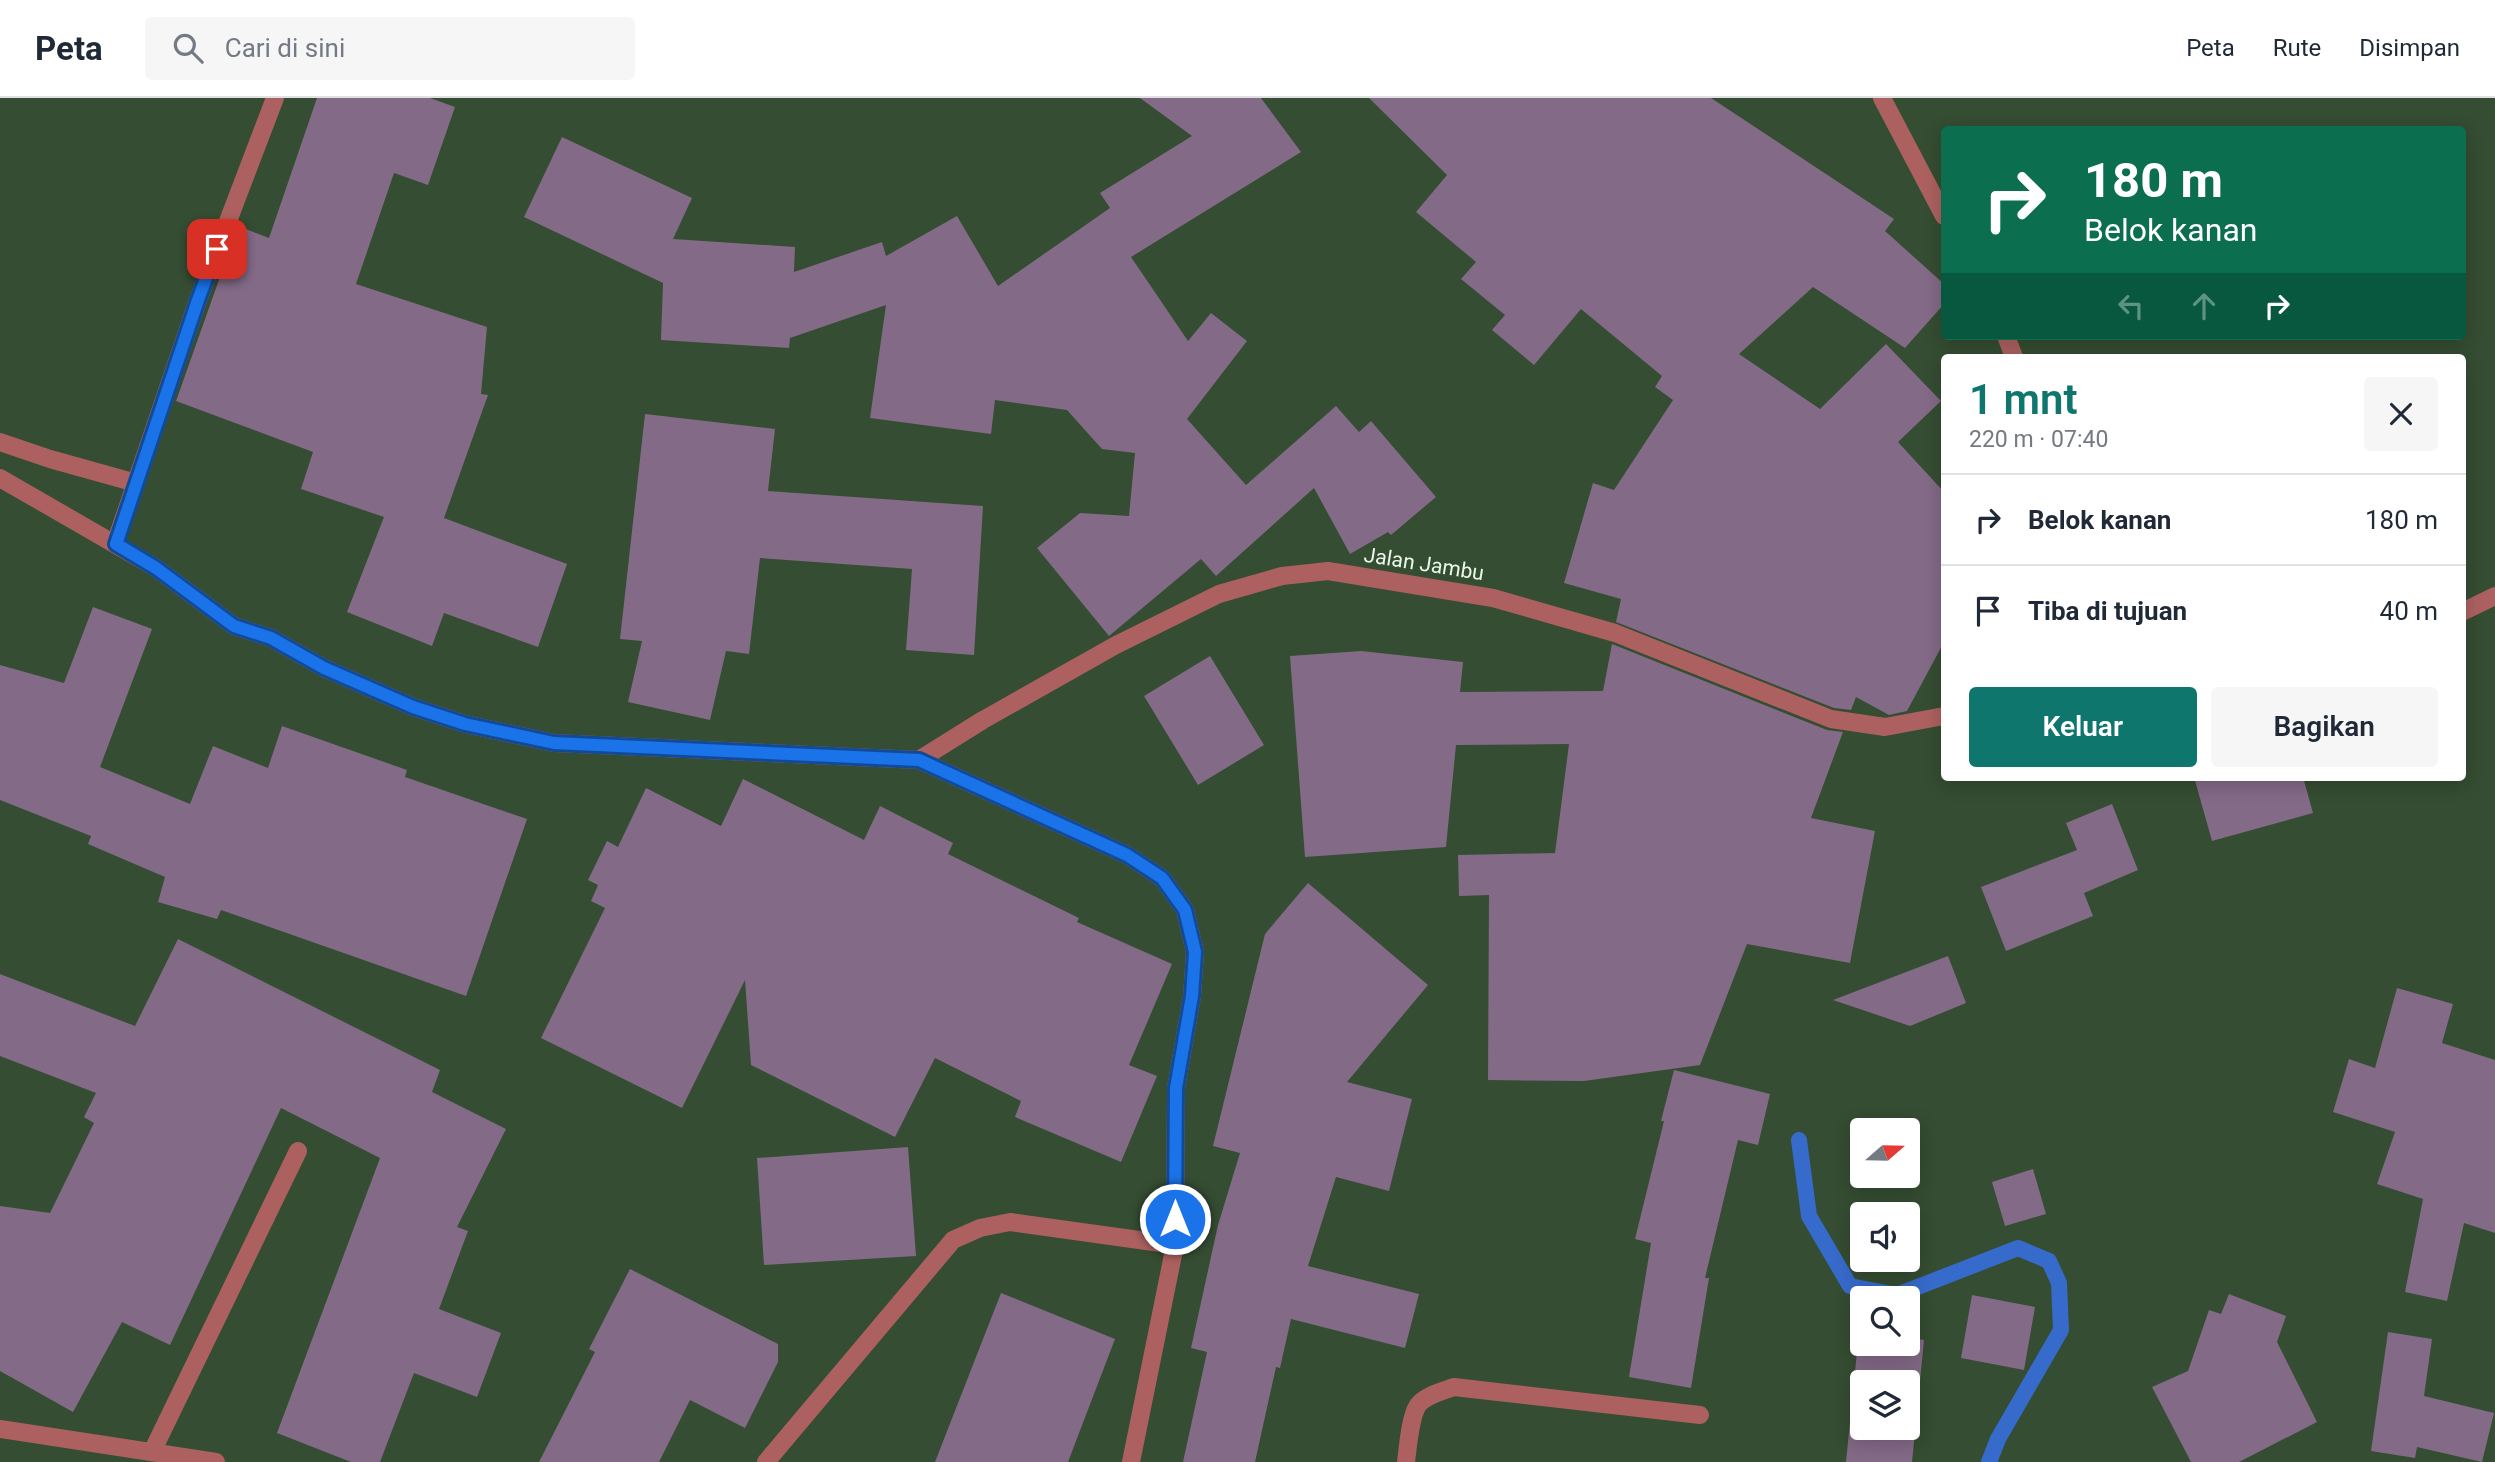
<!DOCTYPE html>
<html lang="id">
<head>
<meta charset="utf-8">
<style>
	body { margin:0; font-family:Roboto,sans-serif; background:#f6f6f7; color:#1f2937; height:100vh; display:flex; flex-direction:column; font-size:26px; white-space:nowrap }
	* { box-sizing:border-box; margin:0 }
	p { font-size:23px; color:#747a83 }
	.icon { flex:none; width:38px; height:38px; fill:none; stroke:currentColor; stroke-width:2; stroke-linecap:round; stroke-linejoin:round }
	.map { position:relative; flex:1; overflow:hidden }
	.sheet { position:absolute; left:1941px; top:256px; width:525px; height:427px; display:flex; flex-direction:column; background:#fff; border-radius:7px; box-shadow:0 4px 18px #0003 }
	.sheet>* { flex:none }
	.guide { position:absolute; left:1941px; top:28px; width:525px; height:214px; border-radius:7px; box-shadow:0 4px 18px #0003; background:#0b6e4f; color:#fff; overflow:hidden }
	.needle { width:46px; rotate:70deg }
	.buttons { position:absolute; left:1850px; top:1020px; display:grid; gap:14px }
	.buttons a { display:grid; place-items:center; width:70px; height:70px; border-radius:7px; background:#fff; box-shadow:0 4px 18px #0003; font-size:35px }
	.pin { position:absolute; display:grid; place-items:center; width:60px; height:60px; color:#fff; margin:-30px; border-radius:14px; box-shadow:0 4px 10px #0006 }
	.me { position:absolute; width:77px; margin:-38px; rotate:0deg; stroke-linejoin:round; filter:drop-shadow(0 0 5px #0008) }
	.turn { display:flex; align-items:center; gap:24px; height:147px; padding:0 28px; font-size:32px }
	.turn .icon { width:91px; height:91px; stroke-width:2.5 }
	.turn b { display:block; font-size:49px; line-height:60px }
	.lanes { display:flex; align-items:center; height:66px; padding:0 28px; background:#0003; justify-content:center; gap:35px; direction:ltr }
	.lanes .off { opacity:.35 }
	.round { display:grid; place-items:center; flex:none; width:74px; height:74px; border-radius:7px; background:#f6f6f7 }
	.overview { display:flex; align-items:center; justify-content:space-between; height:119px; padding:0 28px }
	h1 { font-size:42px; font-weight:600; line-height:52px; color:#0f766e }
	.cta { display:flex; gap:14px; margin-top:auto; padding:14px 28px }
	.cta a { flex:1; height:80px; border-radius:7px; background:#0f766e; color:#fff; font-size:28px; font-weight:600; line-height:80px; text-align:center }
	.cta a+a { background:#f6f6f7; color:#1f2937 }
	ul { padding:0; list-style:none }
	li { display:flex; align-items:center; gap:21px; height:91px; padding:0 28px; border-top:2px solid #e0e1e3 }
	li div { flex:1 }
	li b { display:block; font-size:26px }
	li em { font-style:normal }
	header { display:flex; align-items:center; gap:42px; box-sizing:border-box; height:98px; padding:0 35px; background:#fff; border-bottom:2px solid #e0e1e3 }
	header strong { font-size:33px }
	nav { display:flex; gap:38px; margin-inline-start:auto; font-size:24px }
	.search { width:490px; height:63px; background:#f6f6f7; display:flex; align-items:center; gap:18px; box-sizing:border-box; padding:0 24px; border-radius:7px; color:#747a83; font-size:26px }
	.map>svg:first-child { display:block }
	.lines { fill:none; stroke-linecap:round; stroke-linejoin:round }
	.stream { stroke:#376bcb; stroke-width:16 }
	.building { fill:#836a87; fill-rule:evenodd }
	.minor { stroke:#ac6160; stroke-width:18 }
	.route-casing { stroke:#114b97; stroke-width:18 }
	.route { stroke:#1a73e8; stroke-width:12 }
	.labels { text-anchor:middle; stroke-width:7; stroke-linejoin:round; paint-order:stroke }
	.street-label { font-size:21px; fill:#eaf8e8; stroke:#354d32 }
</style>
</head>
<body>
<header>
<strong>Peta</strong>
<div class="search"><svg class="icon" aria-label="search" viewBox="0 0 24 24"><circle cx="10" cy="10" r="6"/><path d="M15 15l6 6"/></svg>Cari di sini</div>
<nav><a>Peta</a><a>Rute</a><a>Disimpan</a></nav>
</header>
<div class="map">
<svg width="2495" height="1364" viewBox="0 0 2495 1364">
	<rect width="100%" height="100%" fill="#354d32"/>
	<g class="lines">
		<!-- stream -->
		<path class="stream" d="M1799,1042L1809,1118L1850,1188L1897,1197L2018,1150L2049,1163L2059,1185L2061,1232L1998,1341L1989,1364"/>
	</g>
	<!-- building -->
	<path class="building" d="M317,0H430L455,9L428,87L394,75L356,186L487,229L481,296L488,297L444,420L567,466L538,549L444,515L432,548L347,514L384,419L301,391L313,354L176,303L238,128L269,140Z
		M1140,0H1261L1301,54L1131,159L1188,243L1211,215L1247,243L1187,321L1246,387L1336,308L1359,334L1371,323L1436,399L1391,437L1388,434L1350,456L1314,390L1216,478L1201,461L1109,538L1037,450L1080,415L1129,418L1135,355L1102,351L1067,312L995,302L991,336L870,320L886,207L790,240L789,250L661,242L663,185L524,119L562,39L692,100L673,141L795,149L794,174L882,144L886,158L957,118L998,188L1110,110L1100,95L1192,38Z
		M1369,0H1711L1894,121L1885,133L1944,186V206L1905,250L1813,189L1739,256L1820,311L1886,246L1941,303L1898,344L1944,394V544L1907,613L1889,617L1856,599L1851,612L1834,610L1616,524L1621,501L1564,485L1593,385L1614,392L1673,302L1655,289L1662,278L1581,211L1534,267L1492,232L1505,217L1461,181L1476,164L1416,114L1447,77Z
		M645,316L775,331L768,393L983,408L974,557L906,552L912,471L760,460L749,556L726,553L710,622L628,604L642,543L620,541Z
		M93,509L152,531L100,669L190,706L213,648L268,670L282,628L407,672L405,679L527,721L466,898L221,812L217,821L158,804L165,779L88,746L91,738L0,702V567L64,585Z
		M1612,546L1827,632L1843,634L1811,720L1875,733L1850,865L1747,846L1700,967L1584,983L1488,982L1489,797L1459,798L1458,757L1555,755L1569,646L1456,647L1446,749L1305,759L1290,558L1361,553L1463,564L1460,594L1603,593Z
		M1210,558L1264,647L1198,687L1144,598Z
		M2194,679H2303L2313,715L2212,743Z
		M743,681L864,742L880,708L953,745L948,756L1079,820L1077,824L1172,866L1129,967L1157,978L1121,1064L1015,1019L1021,1003L935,960L895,1039L751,967L745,882L682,1010L541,940L605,810L591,803L598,787L588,782L607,743L618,749L646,690L721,728Z
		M2112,706L2138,772L2084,795L2093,818L2006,853L1981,789L2077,752L2066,725Z
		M1308,785L1428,887L1347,984L1412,1001L1389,1093L1336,1079L1308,1168L1419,1196L1405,1250L1291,1221L1280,1270L1276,1269L1255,1364H1183L1207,1254L1191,1250L1218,1127L1240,1055L1213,1048L1265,836Z
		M178,841L440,972L432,994L506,1031L457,1129L468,1133L439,1211L501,1235L477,1299L414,1275L380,1364H351L277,1335L380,1060L281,1010L170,1247L122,1224L73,1314L0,1273V1108L50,1115L94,1025L84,1019L96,995L0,958V876L135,928Z
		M1948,858L1966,905L1910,928L1833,902Z
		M2397,890L2453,906L2442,945L2495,962V1135L2464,1125L2447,1203L2405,1194L2423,1101L2377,1086L2395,1034L2333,1014L2349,961L2375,970Z
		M1674,972L1770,996L1758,1047L1738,1042L1705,1180H1709L1691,1290L1629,1279L1651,1145L1635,1141L1664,1023H1661Z
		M908,1049L916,1158L764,1167L757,1060Z
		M2033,1071L2046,1116L2005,1128L1992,1084Z
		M630,1171L778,1246V1264L745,1330L690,1302L659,1364H539L595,1254L589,1251Z
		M1001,1195L1115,1241L1068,1364H935Z
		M2229,1196L2286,1218L2277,1244L2317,1324L2239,1364H2191L2152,1289L2188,1273L2209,1212L2221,1216Z
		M1972,1197L2035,1209L2024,1272L1961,1260Z
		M1859,1234L1862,1235V1246H1908V1240L1924,1242L1912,1364H1846ZM1862,1284H1908V1330H1862Z
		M2388,1234L2432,1241L2424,1298L2494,1315L2482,1364L2417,1349L2415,1360L2371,1353Z"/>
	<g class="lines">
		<!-- minor -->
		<path class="minor" d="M1882,0L1944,118
			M2006,238L2014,259
			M0,344L50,361L136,385
			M0,380L156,470L234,528L271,540L324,570L413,609L465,626L554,645L919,662L1127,757L1162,780L1185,812L1195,854L1192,898L1176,990L1175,1147L1010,1124L980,1130L953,1142L766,1364
			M115,446L198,202L275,0
			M2462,514L2495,498
			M919,662L983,622L1116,547L1219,496L1282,478L1328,473L1493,500L1615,535L1831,621L1885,629L1944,618
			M0,1331L216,1364
			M152,1354L298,1053
			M1131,1364L1175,1147
			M1406,1364C1408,1349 1410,1319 1418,1307C1426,1297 1443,1293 1454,1289L1700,1317"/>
	</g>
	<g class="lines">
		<defs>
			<path id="route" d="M217,151L198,202L116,446L156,470L234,528L271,540L324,570L413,609L465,626L554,645L919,662L1127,757L1162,780L1185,812L1195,854L1192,898L1176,990L1175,1121"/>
		</defs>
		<!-- route casing -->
		<use href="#route" class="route-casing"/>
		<!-- route -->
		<use href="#route" class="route"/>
	</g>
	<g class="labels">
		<!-- street labels -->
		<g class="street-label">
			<text transform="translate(1424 466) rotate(9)" y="7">Jalan Jambu</text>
		</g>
	</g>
</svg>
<div class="buttons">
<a><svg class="needle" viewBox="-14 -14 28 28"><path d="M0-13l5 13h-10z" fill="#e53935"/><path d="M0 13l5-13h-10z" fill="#747a83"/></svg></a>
<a><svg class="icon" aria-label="sound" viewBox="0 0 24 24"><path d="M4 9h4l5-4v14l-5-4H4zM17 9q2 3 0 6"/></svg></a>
<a><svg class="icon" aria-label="search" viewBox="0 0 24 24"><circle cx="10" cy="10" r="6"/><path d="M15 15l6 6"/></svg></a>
<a><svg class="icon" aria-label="layers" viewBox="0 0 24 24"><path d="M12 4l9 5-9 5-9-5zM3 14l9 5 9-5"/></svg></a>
</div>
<div class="pin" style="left:217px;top:151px;background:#d93025"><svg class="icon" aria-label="arrive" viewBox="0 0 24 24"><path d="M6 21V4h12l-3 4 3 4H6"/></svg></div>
<svg class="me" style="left:1175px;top:1121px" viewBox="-20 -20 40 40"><circle r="17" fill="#1a73e8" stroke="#fff" stroke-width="3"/><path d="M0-11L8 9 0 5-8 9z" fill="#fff"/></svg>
<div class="guide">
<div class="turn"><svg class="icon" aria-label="right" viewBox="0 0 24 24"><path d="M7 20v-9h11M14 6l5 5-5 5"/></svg><div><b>180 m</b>Belok kanan</div></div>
<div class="lanes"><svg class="icon off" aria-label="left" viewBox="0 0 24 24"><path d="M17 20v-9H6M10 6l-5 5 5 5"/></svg><svg class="icon off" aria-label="ahead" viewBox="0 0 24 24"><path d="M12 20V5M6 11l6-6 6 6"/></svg><svg class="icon" aria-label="right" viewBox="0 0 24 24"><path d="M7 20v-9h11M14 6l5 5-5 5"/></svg></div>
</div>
<section class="sheet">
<div class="overview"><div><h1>1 mnt</h1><p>220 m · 07:40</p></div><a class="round"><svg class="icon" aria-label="close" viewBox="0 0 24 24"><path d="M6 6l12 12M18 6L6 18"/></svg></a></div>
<ul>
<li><svg class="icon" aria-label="right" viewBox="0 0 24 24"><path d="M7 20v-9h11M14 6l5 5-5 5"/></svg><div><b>Belok kanan</b></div><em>180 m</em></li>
<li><svg class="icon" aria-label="arrive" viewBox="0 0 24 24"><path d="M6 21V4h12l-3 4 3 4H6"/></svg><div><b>Tiba di tujuan</b></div><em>40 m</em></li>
</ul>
<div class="cta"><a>Keluar</a><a>Bagikan</a></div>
</section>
</div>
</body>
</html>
